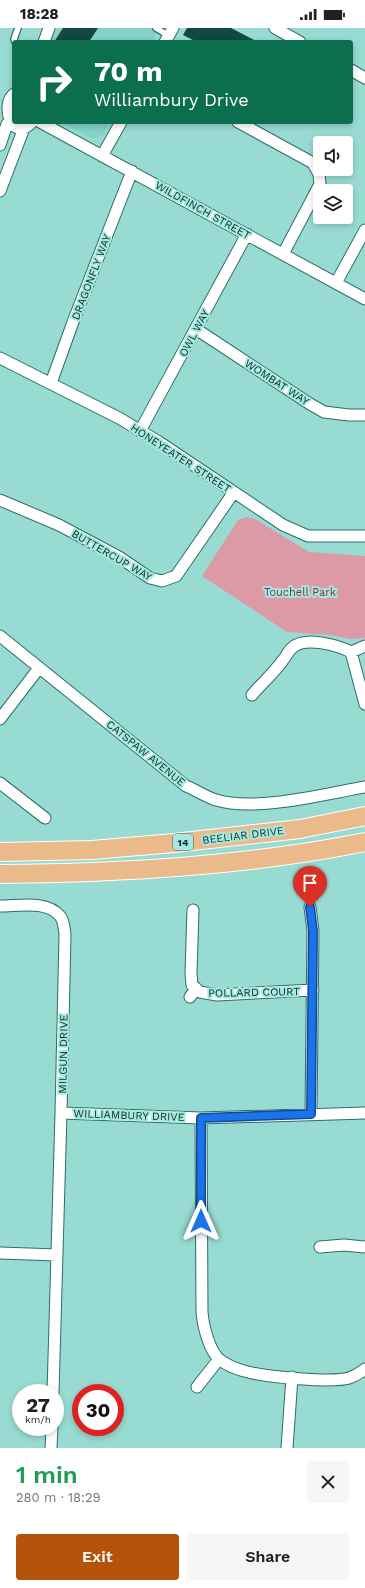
<!DOCTYPE html>
<html lang="en">
<head>
<meta charset="utf-8">
<style>
	body { margin:0; font-family:"Work Sans",sans-serif; background:#f6f6f6; color:#202124; height:100vh; display:flex; flex-direction:column; font-size:15px; white-space:nowrap }
	* { box-sizing:border-box; margin:0 }
	p { font-size:13px; color:#757577 }
	.icon { flex:none; width:22px; height:22px; fill:none; stroke:currentColor; stroke-width:2; stroke-linecap:round; stroke-linejoin:round }
	.map { position:relative; height:1420px; overflow:hidden }
	.panel { display:flex; flex-direction:column; background:#fff; flex:1 }
	.panel>* { flex:none }
	.guide { position:absolute; left:12px; top:12px; width:341px; height:84px; border-radius:4px; box-shadow:0 2px 6px #0003; background:#0b6e4f; color:#fff; overflow:hidden }
	.tools { position:absolute; left:313px; top:108px; display:grid; gap:8px }
	.tools a { display:grid; place-items:center; width:40px; height:40px; border-radius:4px; background:#fff; box-shadow:0 2px 6px #0003; font-size:20px }
	.speed { position:absolute; left:12px; top:1356px; display:flex; gap:8px; font-size:20px; font-weight:700; text-align:center }
	.speed>* { display:grid; place-content:center; width:52px; height:52px; border-radius:50%; background:#fff; box-shadow:0 2px 6px #0003; line-height:1 }
	.speed small { font-size:10px; font-weight:400 }
	.speed .limit { border:6px solid #d22; background:#fff; color:#111 }
	.pin { position:absolute; display:grid; place-items:center; width:34px; height:34px; color:#fff; margin:-41px -17px; border-radius:50% 50% 50% 0; rotate:-45deg; box-shadow:0 0 4px #0007 }
	.pin .icon { rotate:45deg }
	.me { position:absolute; width:44px; margin:-22px; rotate:0deg; stroke-linejoin:round; filter:drop-shadow(0 0 3px #0008) }
	.turn { display:flex; align-items:center; gap:14px; height:84px; padding:0 16px; font-size:18px }
	.turn .icon { width:52px; height:52px; stroke-width:2.5 }
	.turn b { display:block; font-size:28px; line-height:34px }
	.round { display:grid; place-items:center; flex:none; width:42px; height:42px; border-radius:4px; background:#f6f6f6 }
	.summary { display:flex; align-items:center; justify-content:space-between; height:68px; padding:0 16px }
	h1 { font-size:24px; font-weight:600; line-height:30px; color:#1e9e55 }
	.button { display:flex; gap:8px; margin-top:auto; padding:8px 16px }
	.button a { flex:1; height:46px; border-radius:4px; background:#b45309; color:#fff; font-size:16px; font-weight:600; line-height:46px; text-align:center }
	.button a+a { background:#f6f6f6; color:#202124 }
	.status { display:flex; justify-content:space-between; align-items:center; height:28px; padding:0 20px; background:#fff; direction:ltr }
	.status svg { height:11px; fill:currentColor }
	.map>svg:first-child { display:block }
	.built { fill:#84d2c8 }
	.green { fill:#dc99a6 }
	.building { fill:#134742 }
	.lines { fill:none; stroke-linecap:round; stroke-linejoin:round }
	.service-casing { stroke:#2c6e67; stroke-width:8 }
	.minor-casing { stroke:#2c6e67; stroke-width:13 }
	.trunk-casing { stroke:#fff; stroke-width:20 }
	.service { stroke:#fff; stroke-width:5.5 }
	.minor { stroke:#fff; stroke-width:11 }
	.trunk { stroke:#eaba8a; stroke-width:18 }
	.route-casing { stroke:#114b97; stroke-width:10 }
	.route { stroke:#1a73e8; stroke-width:7 }
	.labels { text-anchor:middle; stroke-width:4; stroke-linejoin:round; paint-order:stroke }
	.shield { fill:#a5e8df; stroke:#3c645f; stroke-width:1 }
	.shield-label { font-size:10px; font-weight:bold; fill:#0f2b28 }
	.street-label { font-size:11px; fill:#0f2b28; stroke:#a5e8df }
	.park-label { font-size:11px; fill:#852c46; stroke:#a5e8df }
</style>
</head>
<body>
<div class="status"><b>18:28</b><svg viewBox="0 0 49 12"><path d="M0 12V9h3v3zM5 12V6h3v6zM10 12V3h3v9zM15 12V0h3v12zM26 1h20v11H26zM47 4h2v5h-2z"/></svg></div>
<div class="map">
<svg width="365" height="1420" viewBox="0 0 365 1420">
	<rect width="100%" height="100%" fill="#98dbd2"/>
	<!-- built -->
	<path class="built" d="M57,0H160L152,14H51Z
		M60,94H110L103,107L92,111Z"/>
	<!-- green -->
	<path class="green" d="M247,489L255,491L309,524L365,528V610L350,611L331,607L287,604L202,548L238,492Z"/>
	<!-- building -->
	<path class="building" d="M63,0H98L89,14H54Z
		M187,0H231L258,14H197L183,7Z"/>
	<g class="lines">
		<defs>
			<path id="service" d="M156,0L169,8
				M15,14L14,11L18,0"/>
			<path id="minor" d="M275,0L300,14
				M44,14L49,0
				M165,14L173,0
				M351,42L365,50
				M14,66C0,76 12,116 32,94
				M40,94L365,271
				M238,94L313,135L319,146L320,156L283,226
				M0,117L7,96
				M102,128L121,94
				M0,163L24,100
				M336,255L365,202
				M196,301L310,376L324,384L349,387H365
				M0,330L119,390L159,414L283,497L308,508H365
				M51,355L73,294L132,143
				M140,403L247,206
				M0,472L59,497L119,529L150,550L162,553L176,548L234,464
				M0,608L186,758C196,762 206,769 216,772C256,784 324,766 365,759
				M351,624L365,618
				M252,667C262,655 274,645 283,632C286,629 288,623 292,620C305,608 337,617 351,624L365,676
				M0,691L39,640
				M0,755L45,790
				M0,878C19,878 47,872 60,888C64,893 64,900 65,906L61,1085L53,1365
				M310,879L313,903L311,1086
				M193,882L191,945L192,957L200,964L217,967L313,962
				M190,969L196,961
				M61,1085L201,1090L365,1085
				M201,1090L202,1284C203,1297 209,1323 220,1332C227,1337 239,1342 248,1344C267,1349 332,1355 349,1350C355,1348 360,1345 365,1341
				M320,1219L344,1217L365,1219
				M0,1225L57,1227
				M197,1359L219,1331
				M51,1420L52,1399
				M287,1420L292,1349"/>
			<path id="trunk" d="M0,824L92,822L174,815L300,801L365,788
				M0,846C122,845 245,838 365,814"/>
		</defs>
		<!-- service casing -->
		<use href="#service" class="service-casing"/>
		<!-- minor casing -->
		<use href="#minor" class="minor-casing"/>
		<!-- trunk casing -->
		<use href="#trunk" class="trunk-casing"/>
		<!-- service -->
		<use href="#service" class="service"/>
		<!-- minor -->
		<use href="#minor" class="minor"/>
		<!-- trunk -->
		<use href="#trunk" class="trunk"/>
	</g>
	<g class="lines">
		<defs>
			<path id="route" d="M201,1193V1090L311,1086L313,903L310,879"/>
		</defs>
		<!-- route casing -->
		<use href="#route" class="route-casing"/>
		<!-- route -->
		<use href="#route" class="route"/>
	</g>
	<g class="labels">
		<!-- shield labels -->
		<rect class="shield" x="173" y="806" width="20" height="16" rx="3"/>
		<g class="shield-label">
			<text x="183" y="818">14</text>
		</g>
		<!-- street labels -->
		<g class="street-label">
			<text transform="translate(203 182) rotate(29)" y="4">WILDFINCH STREET</text>
			<text transform="translate(91 249) rotate(-69)" y="4">DRAGONFLY WAY</text>
			<text transform="translate(194 305) rotate(-62)" y="4">OWL WAY</text>
			<text transform="translate(277 354) rotate(33)" y="4">WOMBAT WAY</text>
			<text transform="translate(181 430) rotate(33)" y="4">HONEYEATER STREET</text>
			<text transform="translate(112 527) rotate(30)" y="4">BUTTERCUP WAY</text>
			<text transform="translate(146 725) rotate(39)" y="4">CATSPAW AVENUE</text>
			<text transform="translate(243 807) rotate(-7)" y="4">BEELIAR DRIVE</text>
			<text transform="translate(254 964) rotate(-1)" y="4">POLLARD COURT</text>
			<text transform="translate(63 1026) rotate(-89)" y="4">MILGUN DRIVE</text>
			<text transform="translate(129 1087) rotate(2)" y="4">WILLIAMBURY DRIVE</text>
		</g>
		<!-- park labels -->
		<g class="park-label">
			<text x="300" y="568">Touchell Park</text>
		</g>
	</g>
</svg>
<div class="tools">
<a><svg class="icon" aria-label="sound" viewBox="0 0 24 24"><path d="M4 9h4l5-4v14l-5-4H4zM17 9q2 3 0 6"/></svg></a>
<a><svg class="icon" aria-label="layers" viewBox="0 0 24 24"><path d="M12 4l9 5-9 5-9-5zM3 14l9 5 9-5"/></svg></a>
</div>
<div class="speed"><div>27<small>km/h</small></div><div class="limit">30</div></div>
<div class="pin" style="left:310px;top:879px;background:#d93025"><svg class="icon" aria-label="arrive" viewBox="0 0 24 24"><path d="M6 21V4h12l-3 4 3 4H6"/></svg></div>
<svg class="me" style="left:201px;top:1193px" viewBox="-20 -20 40 40"><path d="M0-17L14 15 0 8-14 15z" fill="#1a73e8" stroke="#fff" stroke-width="4"/></svg>
<div class="guide">
<div class="turn"><svg class="icon" aria-label="right" viewBox="0 0 24 24"><path d="M7 20v-9h11M14 6l5 5-5 5"/></svg><div><b>70 m</b>Williambury Drive</div></div>
</div>
</div>
<section class="panel">
<div class="summary"><div><h1>1 min</h1><p>280 m · 18:29</p></div><a class="round"><svg class="icon" aria-label="close" viewBox="0 0 24 24"><path d="M6 6l12 12M18 6L6 18"/></svg></a></div>
<div class="button"><a>Exit</a><a>Share</a></div>
</section>
</body>
</html>
